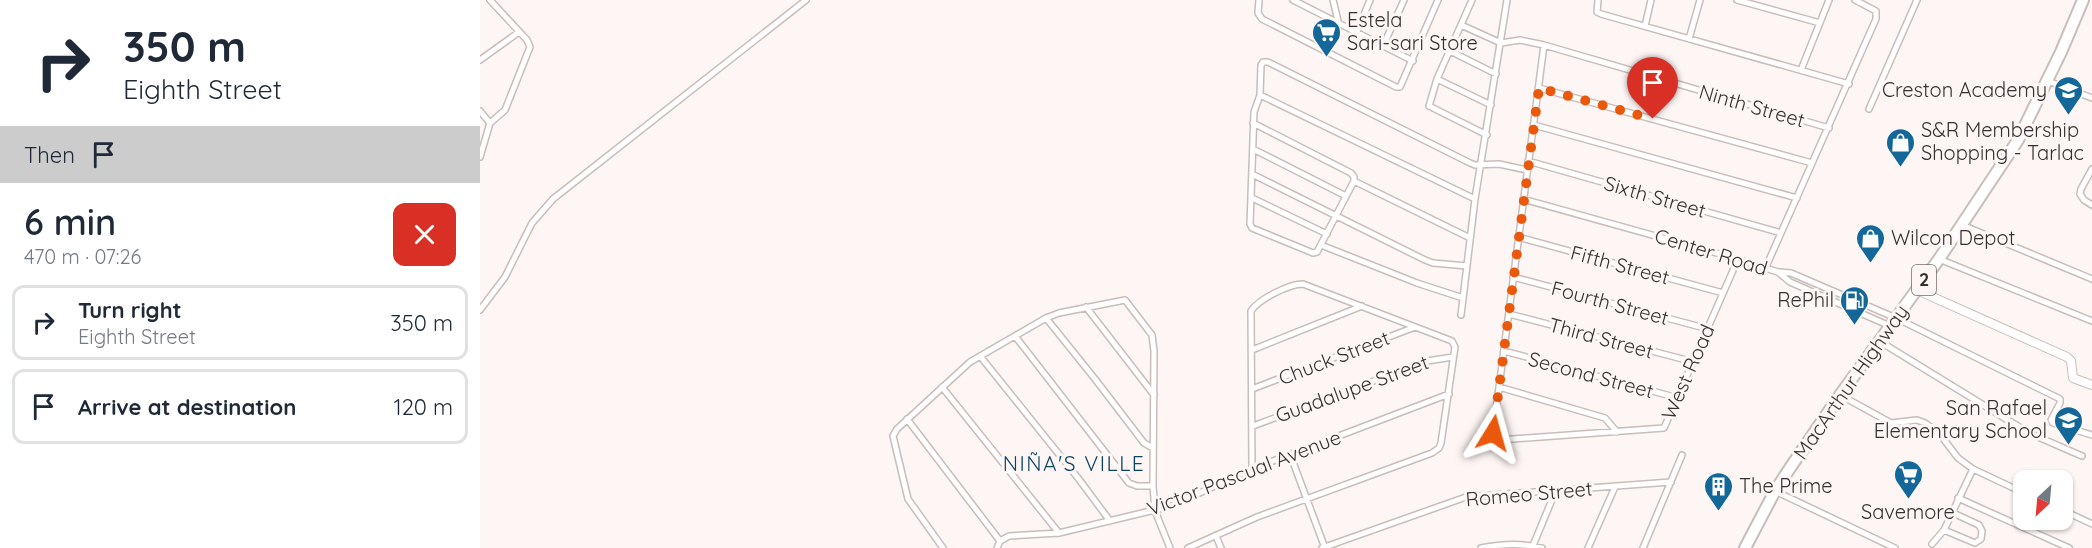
<!DOCTYPE html>
<html lang="en">
<head>
<meta charset="utf-8">
<style>
	body { margin:0; font-family:Quicksand,sans-serif; background:#f6f6f7; color:#1f2937; height:100vh; display:flex; flex-direction:column; font-size:22px; white-space:nowrap }
	* { box-sizing:border-box; margin:0 }
	p { font-size:20px; color:#747a83 }
	.icon { flex:none; width:33px; height:33px; fill:none; stroke:currentColor; stroke-width:2; stroke-linecap:round; stroke-linejoin:round }
	.map { position:relative; flex:1; overflow:hidden }
	.details { display:flex; flex-direction:column; background:#fff; width:480px }
	.details>* { flex:none }
	.top-card { background:#fff; color:#1f2937; overflow:hidden }
	.needle { width:39px; rotate:206deg }
	.controls { position:absolute; left:1533px; top:470px; display:grid; gap:12px }
	.controls a { display:grid; place-items:center; width:60px; height:60px; border-radius:12px; background:#fff; box-shadow:0 2px 4px #0004; font-size:30px }
	.pin { position:absolute; display:grid; place-items:center; width:51px; height:51px; color:#fff; margin:-62px -26px; border-radius:50% 50% 50% 0; rotate:-45deg; box-shadow:0 0 6px #0007 }
	.pin .icon { rotate:45deg }
	.me { position:absolute; width:66px; margin:-33px; rotate:8deg; stroke-linejoin:round; filter:drop-shadow(0 0 4px #0008) }
	.turn { display:flex; align-items:center; gap:21px; height:126px; padding:0 24px; font-size:27px }
	.turn .icon { width:78px; height:78px; stroke-width:2.5 }
	.turn b { display:block; font-size:42px; line-height:51px }
	.then { display:flex; align-items:center; height:57px; padding:0 24px; background:#0003; gap:12px; font-size:22px }
	.round { display:grid; place-items:center; flex:none; width:63px; height:63px; border-radius:12px; background:#f6f6f7 }
	.overview { display:flex; align-items:center; justify-content:space-between; height:102px; padding:0 24px }
	h1 { font-size:36px; font-weight:600; line-height:45px }
	ul { padding:0; list-style:none }
	li { display:flex; align-items:center; gap:18px; height:75px; margin:0 12px 9px; padding:0 12px; border:3px solid #e0e1e3; border-radius:12px }
	li div { flex:1 }
	li b { display:block; font-size:22px }
	li em { font-style:normal }
	main { display:flex; flex:1; min-height:0 }
	.map>svg:first-child { display:block }
	.lines { fill:none; stroke-linecap:round; stroke-linejoin:round }
	.street-casing { stroke:#c9bdba; stroke-width:8 }
	.secondary-casing { stroke:#c9bdba; stroke-width:10 }
	.highway-casing { stroke:#c9bdba; stroke-width:14 }
	.street { stroke:#fff; stroke-width:5 }
	.secondary { stroke:#fff; stroke-width:8 }
	.highway { stroke:#fff; stroke-width:10 }
	.route { stroke:#ea580c; stroke-width:10; stroke-dasharray:0 18 }
	.labels { text-anchor:middle; stroke-width:6; stroke-linejoin:round; paint-order:stroke }
	.shield { fill:#fef6f5; stroke:#726c6b; stroke-width:1.5 }
	.shield-label { font-size:18px; font-weight:bold; fill:#363130 }
	.poi-label { font-size:20px; fill:#363130; stroke:#fef6f5; text-anchor:start }
	.street-label { font-size:20px; fill:#363130; stroke:#fef6f5 }
	.neighbourhood-label { font-size:21px; letter-spacing:1.5px; fill:#0b4365; stroke:#fef6f5 }
</style>
</head>
<body>
<main>
<section class="details">
<div class="top-card">
<div class="turn"><svg class="icon" aria-label="right" viewBox="0 0 24 24"><path d="M7 20v-9h11M14 6l5 5-5 5"/></svg><div><b>350 m</b>Eighth Street</div></div>
<div class="then">Then<svg class="icon" aria-label="arrive" viewBox="0 0 24 24"><path d="M6 21V4h12l-3 4 3 4H6"/></svg></div>
</div>
<div class="overview"><div><h1>6 min</h1><p>470 m · 07:26</p></div><a class="round" style="background:#d93025;color:#fff"><svg class="icon" aria-label="close" viewBox="0 0 24 24"><path d="M6 6l12 12M18 6L6 18"/></svg></a></div>
<ul>
<li><svg class="icon" aria-label="right" viewBox="0 0 24 24"><path d="M7 20v-9h11M14 6l5 5-5 5"/></svg><div><b>Turn right</b><p>Eighth Street</p></div><em>350 m</em></li>
<li><svg class="icon" aria-label="arrive" viewBox="0 0 24 24"><path d="M6 21V4h12l-3 4 3 4H6"/></svg><div><b>Arrive at destination</b></div><em>120 m</em></li>
</ul>
</section>
<div class="map">
<svg width="1612" height="548" viewBox="0 0 1612 548">
	<rect width="100%" height="100%" fill="#fef6f5"/>
	<g class="lines">
		<defs>
			<path id="street" d="M779,0L778,13L782,19L916,87H920L958,0
				M813,0L933,61
				M853,0L859,25
				M992,0L957,79L949,106L1007,135
				M1118,0L1117,12L1121,14L1369,84
				M1257,0L1340,23
				M981,25L1021,43L1040,40L1064,45L1349,128
				M1165,26L1171,0
				M876,34L890,0
				M1209,39L1220,0
				M1064,45L1013,433L1015,438L1020,440L1184,428L1258,259
				M903,46L924,0
				M970,51L1016,74
				M0,60L39,32
				M1321,70L1349,0
				M957,79L1011,105
				M1568,81L1612,98
				M1059,88L1332,163
				M780,95L995,199
				M1389,109L1437,0
				M0,111L10,123
				M773,123L871,173L874,177V181L990,238
				M1054,125L1317,198
				M773,149L866,196
				M0,157L10,123L25,110L50,47L47,40L10,0
				M1048,161L1301,233
				M1612,169L1601,189L1600,194L1604,200L1612,205
				M772,174L945,260L953,263L987,266
				M874,181L837,252L833,253L772,228L770,224L774,112L780,95L781,65L783,62H788L990,163L995,165L1019,164L1047,170
				M772,198L847,234
				M1043,199L1240,254L1298,272L1310,282L1410,326
				M1482,225L1612,279
				M1038,237L1243,293
				M841,245L937,283L983,298
				M1459,259L1612,321
				M1285,269L1396,19V11L1375,0
				M1300,272L1311,273L1416,318L1576,397L1580,399V403L1571,420L1573,423L1612,435
				M1033,277L1228,329
				M606,307L674,395
				M0,310L25,277L52,223L73,199L326,0
				M1029,314L1214,362
				M981,315L995,199L1027,0
				M566,318L615,379L664,443L673,448
				M535,336L649,483L657,486H673
				M1399,341L1549,433L1602,456
				M772,350L882,306
				M1024,351L1198,398
				M500,356L598,478L630,521
				M462,387L579,533
				M1019,387L1125,418L1137,432
				M772,389L935,327
				M1360,395L1411,423L1437,420L1445,423L1459,433L1478,458L1493,469L1544,493
				M427,419L520,541
				M773,426L947,361L973,357
				M810,454L845,548
				M1295,491L1415,548
				M1478,498L1589,548
				M1582,510L1612,524
				M1464,530L1495,543L1501,539L1502,531L1499,525L1471,512
				M736,536L741,548
				M1452,544L1464,530L1493,469
				M463,548L428,499L413,436L417,429L490,362L566,318L579,313L645,300L672,335L674,351L673,486L675,511L690,548
				M517,548L520,541L529,536L579,533L691,506L772,469L969,394
				M708,548L777,517L952,453L959,448L961,443L975,347L972,341L823,284C809,284 779,299 771,311L772,469
				M842,548L986,497L1191,482
				M1001,548C1021,544 1043,543 1062,548
				M1052,548L1076,490
				M1108,548L1135,487
				M1163,548L1202,455"/>
			<path id="secondary" d="M1437,290L1587,357L1591,361L1593,378L1612,385"/>
			<path id="highway" d="M1265,548L1295,491L1310,468L1360,395L1459,259L1538,140L1581,52L1603,0"/>
		</defs>
		<!-- street casing -->
		<use href="#street" class="street-casing"/>
		<!-- secondary casing -->
		<use href="#secondary" class="secondary-casing"/>
		<!-- highway casing -->
		<use href="#highway" class="highway-casing"/>
		<!-- street -->
		<use href="#street" class="street"/>
		<!-- secondary -->
		<use href="#secondary" class="secondary"/>
		<!-- highway -->
		<use href="#highway" class="highway"/>
	</g>
	<g class="lines">
		<!-- route -->
		<path class="route" d="M1013,433L1059,88L1173,119"/>
	</g>
	<!-- icons -->
	<defs>
		<symbol id="supermarket-pin" viewBox="-11 -11 22 30"><path d="M0 17L-7.5 6A9.5 9.5 0 1 1 7.5 6Z" fill="#146799" stroke="#fef6f5"/><path d="M-6-5.5h2.5l.6 2H6L4.5 2H-2.5L-4.4-4H-6ZM-1.5 3.2a1.3 1.3 0 1 0 .1 0ZM3 3.2a1.3 1.3 0 1 0 .1 0Z" fill="#fff"/></symbol>
		<symbol id="school-pin" viewBox="-11 -11 22 30"><path d="M0 17L-7.5 6A9.5 9.5 0 1 1 7.5 6Z" fill="#146799" stroke="#fef6f5"/><path d="M0-5L7-2L0 1L-7-2ZM-4 1L0 2.5L4 1V4Q0 6-4 4Z" fill="#fff"/></symbol>
		<symbol id="shop-pin" viewBox="-11 -11 22 30"><path d="M0 17L-7.5 6A9.5 9.5 0 1 1 7.5 6Z" fill="#146799" stroke="#fef6f5"/><path d="M-5-2.5h2.3a2.7 3.5 0 0 1 5.4 0H5L5.5 6h-11ZM-1.5-2.5h3a1.5 2.3 0 0 0-3 0Z" fill="#fff"/></symbol>
		<symbol id="fuel-pin" viewBox="-11 -11 22 30"><path d="M0 17L-7.5 6A9.5 9.5 0 1 1 7.5 6Z" fill="#146799" stroke="#fef6f5"/><path d="M-5.5-6h7V0h2V4h1.3V-2.5L3-4.5l.8-.8L6-3V5H2.5V1h-1V6h-7ZM-4.2-4.7v3.2H.2V-4.7Z" fill="#fff"/></symbol>
		<symbol id="building-pin" viewBox="-11 -11 22 30"><path d="M0 17L-7.5 6A9.5 9.5 0 1 1 7.5 6Z" fill="#146799" stroke="#fef6f5"/><path d="M-4-6H4V6H1V3H-1V6H-4ZM-2.5-4.3h1.7v1.8h-1.7ZM.8-4.3h1.7v1.8H.8ZM-2.5-1h1.7V.8h-1.7ZM.8-1h1.7V.8H.8Z" fill="#fff"/></symbol>
	</defs>
	<g fill-rule="evenodd">
		<use href="#supermarket-pin" x="830" y="16" width="33" height="45"/>
		<use href="#school-pin" x="1572" y="74" width="33" height="45"/>
		<use href="#shop-pin" x="1404" y="126" width="33" height="45"/>
		<use href="#shop-pin" x="1374" y="222" width="33" height="45"/>
		<use href="#fuel-pin" x="1358" y="284" width="33" height="45"/>
		<use href="#school-pin" x="1572" y="404" width="33" height="45"/>
		<use href="#supermarket-pin" x="1412" y="458" width="33" height="45"/>
		<use href="#building-pin" x="1222" y="470" width="33" height="45"/>
	</g>
	<g class="labels">
		<!-- shield labels -->
		<rect class="shield" x="1432" y="265" width="24" height="30" rx="4.5"/>
		<g class="shield-label">
			<text x="1444" y="286">2</text>
		</g>
		<!-- poi labels -->
		<g class="poi-label">
			<text x="867" y="27">Estela<tspan x="867" dy="23">Sari-sari Store</tspan></text>
			<text x="1567" y="97" text-anchor="end">Creston Academy</text>
			<text x="1441" y="137">S&amp;R Membership<tspan x="1441" dy="23">Shopping - Tarlac</tspan></text>
			<text x="1411" y="245">Wilcon Depot</text>
			<text x="1354" y="307" text-anchor="end">RePhil</text>
			<text x="1567" y="415" text-anchor="end">San Rafael<tspan x="1567" dy="23">Elementary School</tspan></text>
			<text x="1259" y="493">The Prime</text>
			<text x="1428" y="519" text-anchor="middle">Savemore</text>
		</g>
		<!-- street labels -->
		<g class="street-label">
			<text transform="translate(1272 106) rotate(16)" y="7">Ninth Street</text>
			<text transform="translate(1175 197) rotate(16)" y="7">Sixth Street</text>
			<text transform="translate(1231 252) rotate(17)" y="7">Center Road</text>
			<text transform="translate(1140 265) rotate(15)" y="7">Fifth Street</text>
			<text transform="translate(1130 303) rotate(15)" y="7">Fourth Street</text>
			<text transform="translate(1121 338) rotate(15)" y="7">Third Street</text>
			<text transform="translate(854 358) rotate(-21)" y="7">Chuck Street</text>
			<text transform="translate(1208 372) rotate(-66)" y="7">West Road</text>
			<text transform="translate(1111 375) rotate(15)" y="7">Second Street</text>
			<text transform="translate(1371 382) rotate(-55)" y="7">MacArthur Highway</text>
			<text transform="translate(872 389) rotate(-20)" y="7">Guadalupe Street</text>
			<text transform="translate(764 473) rotate(-21)" y="7">Victor Pascual Avenue</text>
			<text transform="translate(1049 494) rotate(-5)" y="7">Romeo Street</text>
		</g>
		<!-- neighbourhood labels -->
		<g class="neighbourhood-label">
			<text x="594" y="471">NIÑA'S VILLE</text>
		</g>
	</g>
</svg>
<div class="controls">
<a><svg class="needle" viewBox="-14 -14 28 28"><path d="M0-13l5 13h-10z" fill="#e53935"/><path d="M0 13l5-13h-10z" fill="#747a83"/></svg></a>
</div>
<div class="pin" style="left:1173px;top:119px;background:#d93025"><svg class="icon" aria-label="arrive" viewBox="0 0 24 24"><path d="M6 21V4h12l-3 4 3 4H6"/></svg></div>
<svg class="me" style="left:1013px;top:433px" viewBox="-20 -20 40 40"><path d="M0-17L14 15 0 8-14 15z" fill="#ea580c" stroke="#fff" stroke-width="4"/></svg>
</div>
</main>
</body>
</html>
